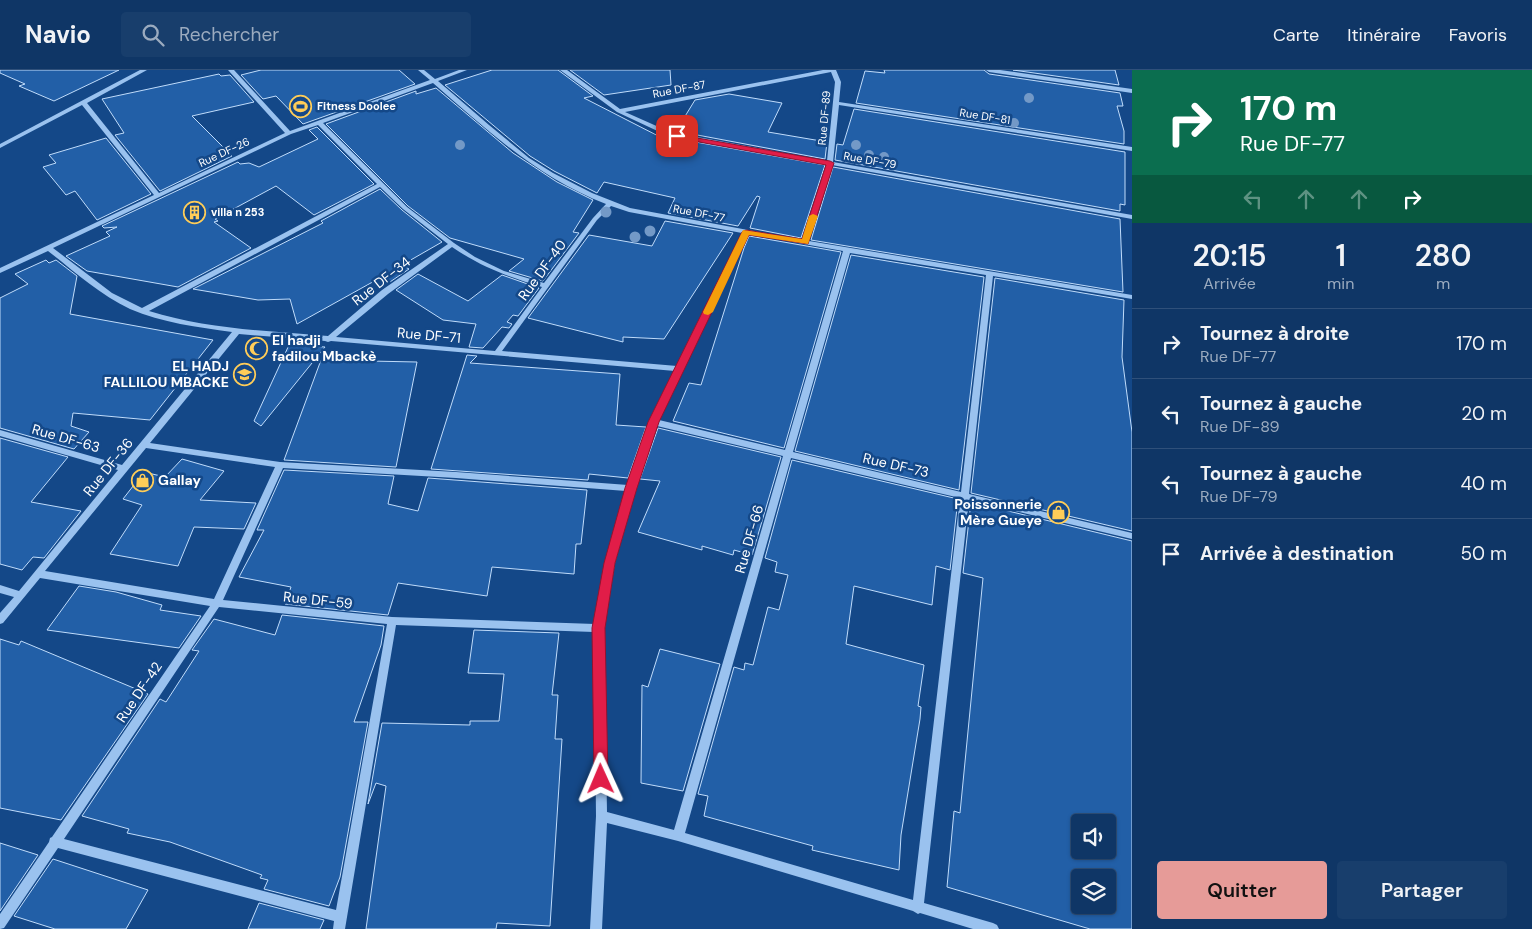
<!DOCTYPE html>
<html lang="fr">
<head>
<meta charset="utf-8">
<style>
	body { margin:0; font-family:"DM Sans",sans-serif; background:#183e6c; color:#f1f3f6; height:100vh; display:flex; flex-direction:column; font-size:19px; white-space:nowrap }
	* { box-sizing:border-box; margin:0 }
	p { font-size:16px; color:#9babbf }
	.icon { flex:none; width:28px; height:28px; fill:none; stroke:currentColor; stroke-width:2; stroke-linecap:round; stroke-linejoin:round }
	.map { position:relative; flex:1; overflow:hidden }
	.sheet { display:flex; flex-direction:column; background:#0f3666; width:400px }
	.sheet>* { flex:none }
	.hud { background:#0b6e4f; color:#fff; overflow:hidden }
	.fabs { position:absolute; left:1071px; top:744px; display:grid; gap:10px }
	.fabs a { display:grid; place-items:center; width:45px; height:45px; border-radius:5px; background:#0f3666; box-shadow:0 1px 4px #0004,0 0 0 1px #2f507a; font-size:25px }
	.pin { position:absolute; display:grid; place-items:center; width:42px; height:42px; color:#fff; margin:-21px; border-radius:10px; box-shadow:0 2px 8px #0006 }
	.me { position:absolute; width:55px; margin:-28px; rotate:359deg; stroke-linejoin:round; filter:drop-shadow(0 0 4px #0008) }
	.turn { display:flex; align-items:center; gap:18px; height:105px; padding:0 25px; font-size:22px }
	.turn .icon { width:65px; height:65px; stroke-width:2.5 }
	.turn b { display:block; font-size:35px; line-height:42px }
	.lanes { display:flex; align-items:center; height:48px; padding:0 25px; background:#0003; justify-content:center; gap:25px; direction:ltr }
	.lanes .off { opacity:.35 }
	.eta { display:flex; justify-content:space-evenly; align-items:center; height:85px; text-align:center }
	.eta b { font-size:30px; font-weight:600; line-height:35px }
	.button { display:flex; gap:10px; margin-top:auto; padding:10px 25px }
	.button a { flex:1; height:58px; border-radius:5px; background:#e69b98; color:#111; font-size:20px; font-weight:600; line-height:58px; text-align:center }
	.button a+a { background:#183e6c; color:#f1f3f6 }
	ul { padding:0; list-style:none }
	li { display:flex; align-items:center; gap:15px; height:70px; padding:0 25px; border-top:1px solid #2f507a }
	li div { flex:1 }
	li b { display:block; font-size:19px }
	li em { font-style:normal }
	header { display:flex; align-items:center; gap:30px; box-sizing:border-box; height:70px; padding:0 25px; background:#0f3666; border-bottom:1px solid #2f507a }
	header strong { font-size:24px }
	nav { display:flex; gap:28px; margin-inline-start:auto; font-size:18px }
	.search { width:350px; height:45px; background:#183e6c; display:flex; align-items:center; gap:12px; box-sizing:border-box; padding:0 18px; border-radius:5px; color:#9babbf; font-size:19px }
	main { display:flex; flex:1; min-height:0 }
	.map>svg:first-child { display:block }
	.building { fill:#225fa7; stroke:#c0dcfb; fill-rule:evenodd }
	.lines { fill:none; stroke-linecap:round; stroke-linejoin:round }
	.minor { fill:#9ac2ef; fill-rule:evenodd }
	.tree { fill:#7399c7 }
	.route { fill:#e11d48; stroke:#92132f }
	.slow { fill:#f59e0b }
	.labels { text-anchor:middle; stroke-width:5; stroke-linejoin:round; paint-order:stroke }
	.far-street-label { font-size:11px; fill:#fff; stroke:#144888 }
	.far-poi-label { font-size:11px; font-weight:bold; fill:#fff; stroke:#144888; text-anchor:start }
	.street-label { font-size:14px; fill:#fff; stroke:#144888 }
	.poi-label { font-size:14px; font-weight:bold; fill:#fff; stroke:#144888; text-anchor:start }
</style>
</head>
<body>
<header>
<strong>Navio</strong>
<div class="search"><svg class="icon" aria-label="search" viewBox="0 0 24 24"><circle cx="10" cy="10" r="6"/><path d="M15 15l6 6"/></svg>Rechercher</div>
<nav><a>Carte</a><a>Itinéraire</a><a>Favoris</a></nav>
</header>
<main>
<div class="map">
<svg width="1132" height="859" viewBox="0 0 1132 859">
	<rect width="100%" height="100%" fill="#144888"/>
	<!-- building -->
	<path class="building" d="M0,0H119L54,31L19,16L25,14L0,3Z
		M261,0H399L415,14L303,54L276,26L263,29L241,5Z
		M492,0H558L593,26L584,28L670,72L673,68L825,95L801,168L750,158L760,127L757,126L738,156L668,143L675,128L604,112L597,123L554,101L530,86L445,15Z
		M570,0H670L671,15L604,25Z
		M884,0H984L989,4L1120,23L1123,36H1117L1124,61V74L856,33L865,1L885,3Z
		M1013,0H1115L1119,15Z
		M219,4L221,6L230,5L254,32L192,46L232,86L160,121L115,65L124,63L102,29Z
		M436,18L513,83L557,112L593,130L573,162L579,163L543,211L509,201L524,189L450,168L408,136L326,54L416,21V24Z
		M729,24L782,33L768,62L827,72L825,89L676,61L695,30Z
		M854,39L1125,82V135L1120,134V141L835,90L837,74L843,75Z
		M317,57L374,114L314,145L276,116L215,149L218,151L214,152L251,178L178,217L87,201L66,186L110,166L106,162L117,157L104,158L102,156L238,92L240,94L249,93L259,97L318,69L309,60Z
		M106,68L151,124L97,150L75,121L66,125L43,97L56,93L49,85Z
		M833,97L1120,149L1123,222L811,170Z
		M380,119L402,140L442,172L402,195L409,199L387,214L378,209L297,254L290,229L258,230L193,219L323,153L321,151Z
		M665,151L733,163L664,269L623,267V272L528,248L589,165L652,176Z
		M749,166L841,182L784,378L673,351L689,313L701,315L744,178Z
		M851,185L984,207L959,420L795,381Z
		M46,190L49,193L56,190L77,206L70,244L213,270L150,350L73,343L71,356L89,362L74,379L0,358V228L28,214L15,204Z
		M418,204L468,231L502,205L539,218L518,246L513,245L507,252L512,254L509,258L502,257L483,278L469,277L476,254L443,250L396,220Z
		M995,208L1124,230L1122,287L1132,362V461L971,423Z
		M289,275L325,277L261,356L254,351Z
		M467,285L477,286L470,293L620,304L616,355L646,357L628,408L589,404L588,410L431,399Z
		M321,290L417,292L396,397L284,390Z
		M658,358L781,387L752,485L734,480L733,485L702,476V480L638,462L660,411L640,409Z
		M0,368L68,387L31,432L81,441L44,488L33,487L22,500L0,494Z
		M182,389L224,401L200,430L256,433L244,459L194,457L178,496L110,484L142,435L123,429L144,402L165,407Z
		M792,390L958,429L950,500L936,496L932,535L854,516L846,574L924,595L918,636L921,637L920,649L901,765L899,800L812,780L813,776L704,746L708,726L698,724L734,597L744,600L745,593L753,595L768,537L779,540L788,505L775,502L777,492L765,488Z
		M284,400L394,406L388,434L418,441L428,408L587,420L581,474H576L574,504L492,497L487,526L398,513L388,545L285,534L291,517L239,507L264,460H257Z
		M971,432L1132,471V859H1090L947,817L954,741L960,743L983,508L963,503ZM1080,752H1108V780H1080ZM1080,808H1108V835H1080Z
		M79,516L116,522L162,535L160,540L201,546L179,578L47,560Z
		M282,545L384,556L381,575L354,652H368L340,807L329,836L264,819L268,810L260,808L262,805L170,772L127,763L129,759L82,746L160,629L166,632L199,581L192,580L214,549L275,565Z
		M474,560L559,563L552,625H558L555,669H562L550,856L497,853L496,859H366L386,716L376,713L368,734L382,653L470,655V651H499L504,604L468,603Z
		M0,569L19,575L21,571L148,624L61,750L0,738Z
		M660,579L720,594L683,721L641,713L642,615L648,617Z
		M0,773L38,785L0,841Z
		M53,789L148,820L126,859H55L14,846Z
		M259,833L324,850L320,859H248Z"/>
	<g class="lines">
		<!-- minor -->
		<path class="minor" d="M140,0H147L87,33L159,123L285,63L228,0H234L290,61L430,10L418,0H424L435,9L459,0H467L438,11L489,55L529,88L553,103L592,123L630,138L802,170L827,94L666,65L617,42L560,0H567L620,39L823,0H836L841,12L839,32L1132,77V81L839,35L833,92L1132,145V149L832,95L809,171L1132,225V229L993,206L969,424L1132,463V469L969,430L924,833L993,853L997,855L999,859H973L920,843L918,844L913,841L678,771L607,753L602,859H590L596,746L594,562L396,555L345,859H333L334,851L58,778L4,858L0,859V844L49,772L50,768L52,767L210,536L40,508L3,553L0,554V543L14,527L0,523V515L19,521L118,400L0,366V360L122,395L232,262C198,257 162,253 130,239C100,225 74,201 48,181L0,203V198L154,125L82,35L0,78V74ZM831,2L835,12L827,91L670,62L625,42ZM433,13C487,60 538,108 606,134L593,148L544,213L504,201L475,187L454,173L407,137L323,53ZM318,55L377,114L142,238L112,223L53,178L291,64ZM380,117L403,139L448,174L382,220L328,266C268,261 206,259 149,241ZM611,136L629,142L742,163L677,296L502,281L597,150ZM748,164L843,181L785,380L659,350ZM452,177C483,198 507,206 542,217L495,281L336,267L388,224ZM850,183L986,205L961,422L793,382ZM239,264L325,271L328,272L331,271L675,301L650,352L628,415L456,402L280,392L150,373ZM657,356L783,386L674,760L607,742L604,558L615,493L635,418ZM146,378L275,397L214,529L45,501ZM791,388L960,428L913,830L685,763ZM283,398L456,408L626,421L605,493L595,554L392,547L223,530ZM219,537L387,554L336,840L64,769Z
			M986,0H1000L1132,19V23L989,2Z"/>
	</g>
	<!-- trees -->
	<g class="tree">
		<circle cx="1029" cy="28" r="5"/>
		<circle cx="1014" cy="53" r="5"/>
		<circle cx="460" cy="75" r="5"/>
		<circle cx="856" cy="75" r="5"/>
		<circle cx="869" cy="85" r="5"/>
		<circle cx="884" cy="87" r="5"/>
		<circle cx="606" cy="142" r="5.5"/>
		<circle cx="650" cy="161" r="5.5"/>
		<circle cx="635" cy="167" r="5.5"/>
	</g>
	<!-- route -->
	<path class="route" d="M674,64L830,91L834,93L808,174L749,165L659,352L637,418L615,493L605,558L608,709L606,713L601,715L596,713L594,709L592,558L604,493L625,418L648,352L742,162L746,160L802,169L826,95L677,68H674Z"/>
	<!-- slow -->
	<path class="slow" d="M813,144L818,146L808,174L749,165L713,242L708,245L704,244L703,242L743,160L802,169L809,146Z"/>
	<!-- icons -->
	<defs>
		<symbol id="stadium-ring" viewBox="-11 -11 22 22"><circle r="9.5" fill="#144888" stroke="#ffcd58" stroke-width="1.5"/><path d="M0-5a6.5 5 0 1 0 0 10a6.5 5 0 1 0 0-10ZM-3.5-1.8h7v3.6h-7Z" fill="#ffcd58"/></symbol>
		<symbol id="building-ring" viewBox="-11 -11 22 22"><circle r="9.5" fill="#144888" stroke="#ffcd58" stroke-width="1.5"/><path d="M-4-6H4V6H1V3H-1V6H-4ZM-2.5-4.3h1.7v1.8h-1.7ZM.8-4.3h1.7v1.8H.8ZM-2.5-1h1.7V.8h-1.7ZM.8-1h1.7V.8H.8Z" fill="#ffcd58"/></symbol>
		<symbol id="mosque-ring" viewBox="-11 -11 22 22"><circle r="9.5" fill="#144888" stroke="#ffcd58" stroke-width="1.5"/><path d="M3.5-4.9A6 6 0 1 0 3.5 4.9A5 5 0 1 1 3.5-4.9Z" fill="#ffcd58"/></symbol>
		<symbol id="school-ring" viewBox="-11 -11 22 22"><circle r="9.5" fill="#144888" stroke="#ffcd58" stroke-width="1.5"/><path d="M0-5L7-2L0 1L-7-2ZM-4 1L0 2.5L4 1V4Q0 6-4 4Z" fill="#ffcd58"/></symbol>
		<symbol id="shop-ring" viewBox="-11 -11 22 22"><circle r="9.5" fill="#144888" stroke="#ffcd58" stroke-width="1.5"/><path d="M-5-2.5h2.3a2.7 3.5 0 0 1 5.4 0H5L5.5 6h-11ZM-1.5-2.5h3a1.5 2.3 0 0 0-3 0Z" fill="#ffcd58"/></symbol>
	</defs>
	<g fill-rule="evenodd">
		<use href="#stadium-ring" x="288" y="24" width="25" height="25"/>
		<use href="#building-ring" x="182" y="130" width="25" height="25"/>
		<use href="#mosque-ring" x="244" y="266" width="25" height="25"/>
		<use href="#school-ring" x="232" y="292" width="25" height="25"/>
		<use href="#shop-ring" x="130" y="398" width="25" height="25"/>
		<use href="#shop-ring" x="1046" y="430" width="25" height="25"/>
	</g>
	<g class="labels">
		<!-- far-street labels -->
		<g class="far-street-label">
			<text transform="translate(679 19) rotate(-11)" y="4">Rue DF-87</text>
			<text transform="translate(985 46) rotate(9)" y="4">Rue DF-81</text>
			<text transform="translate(824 48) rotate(-85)" y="4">Rue DF-89</text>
			<text transform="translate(224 82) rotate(-25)" y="4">Rue DF-26</text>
			<text transform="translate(870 90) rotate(10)" y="4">Rue DF-79</text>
			<text transform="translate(699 143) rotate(11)" y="4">Rue DF-77</text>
		</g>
		<!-- far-poi labels -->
		<g class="far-poi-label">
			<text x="317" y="40">Fitness Doolee</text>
			<text x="211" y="146">villa n 253</text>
		</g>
		<!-- street labels -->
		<g class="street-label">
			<text transform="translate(542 200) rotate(-54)" y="5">Rue DF-40</text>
			<text transform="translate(381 211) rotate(-38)" y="5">Rue DF-34</text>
			<text transform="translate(429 265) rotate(5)" y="5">Rue DF-71</text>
			<text transform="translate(66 368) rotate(16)" y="5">Rue DF-63</text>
			<text transform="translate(896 395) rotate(13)" y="5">Rue DF-73</text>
			<text transform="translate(108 397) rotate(-51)" y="5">Rue DF-36</text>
			<text transform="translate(749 469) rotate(-74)" y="5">Rue DF-66</text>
			<text transform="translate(318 530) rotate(6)" y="5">Rue DF-59</text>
			<text transform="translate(139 622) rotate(-56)" y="5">Rue DF-42</text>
		</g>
		<!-- poi labels -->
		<g class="poi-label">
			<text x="272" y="275">El hadji<tspan x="272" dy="16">fadilou Mbackè</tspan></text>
			<text x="229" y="301" text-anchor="end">EL HADJ<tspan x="229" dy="16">FALLILOU MBACKE</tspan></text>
			<text x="158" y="415">Gallay</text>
			<text x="1042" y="439" text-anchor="end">Poissonnerie<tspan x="1042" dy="16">Mère Gueye</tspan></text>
		</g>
	</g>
</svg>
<div class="fabs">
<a><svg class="icon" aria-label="sound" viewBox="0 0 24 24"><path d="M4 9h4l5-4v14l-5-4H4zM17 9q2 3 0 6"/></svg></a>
<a><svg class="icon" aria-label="layers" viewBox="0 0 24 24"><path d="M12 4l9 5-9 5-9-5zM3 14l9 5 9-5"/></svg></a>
</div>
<div class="pin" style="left:677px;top:66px;background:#d93025"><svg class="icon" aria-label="arrive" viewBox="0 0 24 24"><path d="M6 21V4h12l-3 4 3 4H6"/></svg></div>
<svg class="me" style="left:601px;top:709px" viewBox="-20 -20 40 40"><path d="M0-17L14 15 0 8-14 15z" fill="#e11d48" stroke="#fff" stroke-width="4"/></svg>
</div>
<section class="sheet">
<div class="hud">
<div class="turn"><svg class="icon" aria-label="right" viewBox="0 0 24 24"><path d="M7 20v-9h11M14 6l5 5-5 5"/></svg><div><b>170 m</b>Rue DF-77</div></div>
<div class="lanes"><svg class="icon off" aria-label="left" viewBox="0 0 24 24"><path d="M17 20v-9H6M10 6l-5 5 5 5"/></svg><svg class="icon off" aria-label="ahead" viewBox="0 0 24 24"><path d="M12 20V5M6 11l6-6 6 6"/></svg><svg class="icon off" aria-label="ahead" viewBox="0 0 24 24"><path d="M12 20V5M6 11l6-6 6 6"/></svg><svg class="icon" aria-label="right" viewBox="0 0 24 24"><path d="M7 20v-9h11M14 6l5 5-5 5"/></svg></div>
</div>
<div class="eta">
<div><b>20:15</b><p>Arrivée</p></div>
<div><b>1</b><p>min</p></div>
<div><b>280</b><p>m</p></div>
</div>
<ul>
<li><svg class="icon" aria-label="right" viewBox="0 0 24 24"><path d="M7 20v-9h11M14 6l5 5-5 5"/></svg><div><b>Tournez à droite</b><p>Rue DF-77</p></div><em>170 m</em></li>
<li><svg class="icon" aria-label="left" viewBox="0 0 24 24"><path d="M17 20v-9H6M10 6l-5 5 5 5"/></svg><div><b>Tournez à gauche</b><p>Rue DF-89</p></div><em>20 m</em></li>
<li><svg class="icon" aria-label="left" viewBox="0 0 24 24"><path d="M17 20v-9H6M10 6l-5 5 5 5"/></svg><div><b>Tournez à gauche</b><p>Rue DF-79</p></div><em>40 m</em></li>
<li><svg class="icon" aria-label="arrive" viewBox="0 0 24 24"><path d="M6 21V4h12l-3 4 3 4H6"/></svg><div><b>Arrivée à destination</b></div><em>50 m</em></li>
</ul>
<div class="button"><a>Quitter</a><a>Partager</a></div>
</section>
</main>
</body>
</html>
